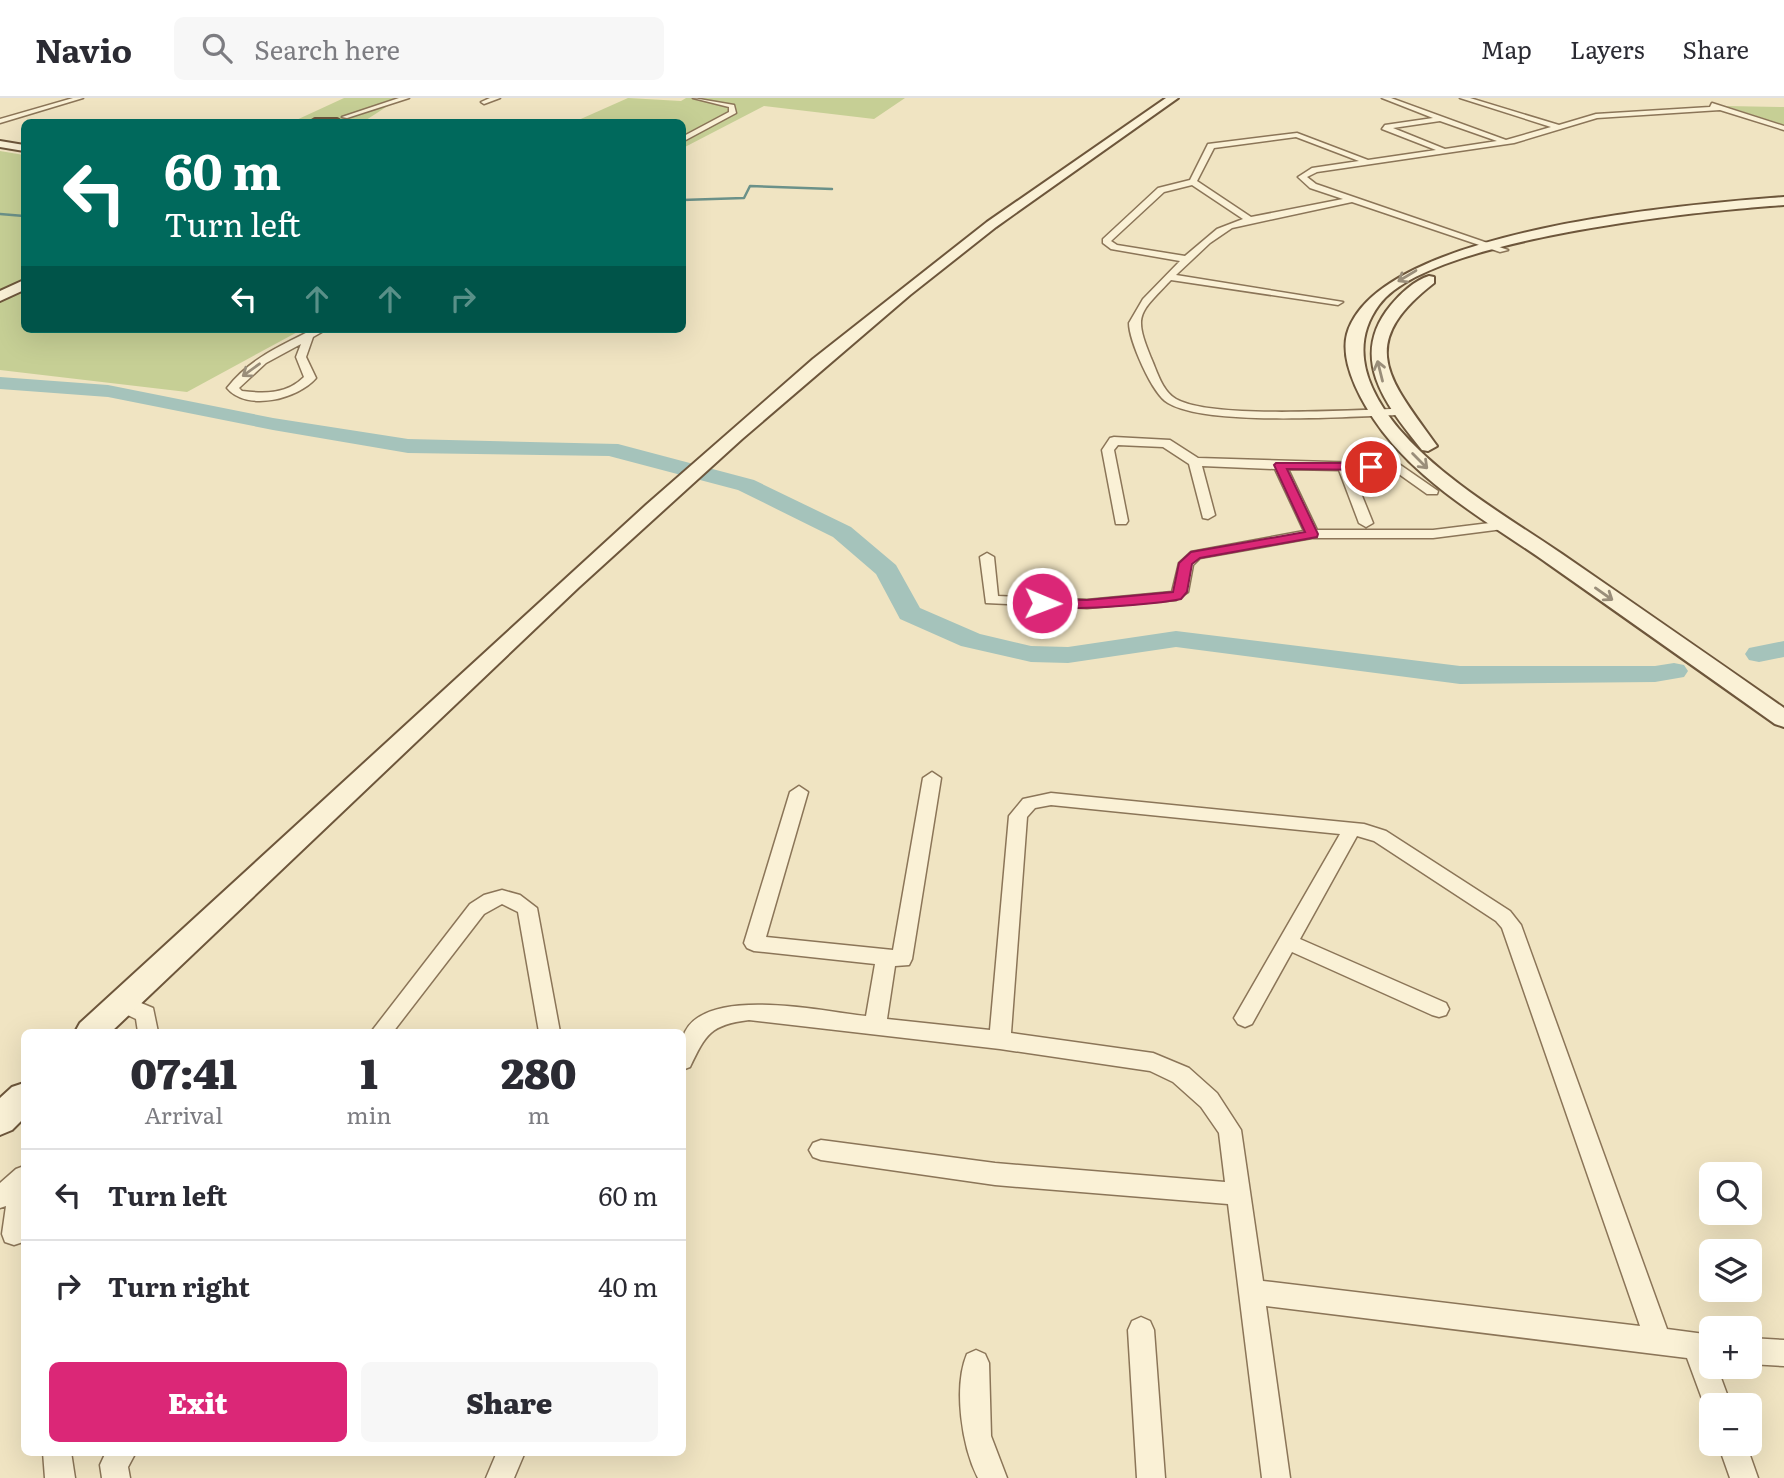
<!DOCTYPE html>
<html lang="en">
<head>
<meta charset="utf-8">
<style>
	body { margin:0; font-family:Literata,serif; background:#f7f7f7; color:#2b2b33; height:100vh; display:flex; flex-direction:column; font-size:26px; white-space:nowrap }
	* { box-sizing:border-box; margin:0 }
	p { font-size:23px; color:#7c7c81 }
	.icon { flex:none; width:38px; height:38px; fill:none; stroke:currentColor; stroke-width:2; stroke-linecap:round; stroke-linejoin:round }
	.map { position:relative; flex:1; overflow:hidden }
	.drawer { position:absolute; left:21px; top:931px; width:665px; height:427px; display:flex; flex-direction:column; background:#fff; border-radius:10px; box-shadow:0 7px 28px #0002 }
	.drawer>* { flex:none }
	.hud { position:absolute; left:21px; top:21px; width:665px; height:214px; border-radius:10px; box-shadow:0 7px 28px #0002; background:#00695c; color:#fff; overflow:hidden }
	.fabs { position:absolute; left:1699px; top:1064px; display:grid; gap:14px }
	.fabs a { display:grid; place-items:center; width:63px; height:63px; border-radius:10px; background:#fff; box-shadow:0 7px 28px #0002; font-size:35px }
	.pin { position:absolute; display:grid; place-items:center; width:60px; height:60px; color:#fff; margin:-30px; border:4px solid #fff; border-radius:50%; box-shadow:0 2px 7px #0007 }
	.me { position:absolute; width:77px; margin:-38px; rotate:91deg; stroke-linejoin:round; filter:drop-shadow(0 0 5px #0008) }
	.turn { display:flex; align-items:center; gap:24px; height:147px; padding:0 28px; font-size:32px }
	.turn .icon { width:91px; height:91px; stroke-width:2.5 }
	.turn b { display:block; font-size:49px; line-height:60px }
	.lanes { display:flex; align-items:center; height:66px; padding:0 28px; background:#0003; justify-content:center; gap:35px; direction:ltr }
	.lanes .off { opacity:.35 }
	.eta { display:flex; justify-content:space-evenly; align-items:center; height:119px; text-align:center }
	.eta b { font-size:42px; font-weight:800; line-height:49px }
	.primary-button { display:flex; gap:14px; margin-top:auto; padding:14px 28px }
	.primary-button a { flex:1; height:80px; border-radius:10px; background:#db2777; color:#fff; font-size:28px; font-weight:800; line-height:80px; text-align:center }
	.primary-button a+a { background:#f7f7f7; color:#2b2b33 }
	ul { padding:0; list-style:none }
	li { display:flex; align-items:center; gap:21px; height:91px; padding:0 28px; border-top:2px solid #e1e1e2 }
	li div { flex:1 }
	li b { display:block; font-size:26px }
	li em { font-style:normal }
	header { display:flex; align-items:center; gap:42px; box-sizing:border-box; height:98px; padding:0 35px; background:#fff; border-bottom:2px solid #e1e1e2 }
	header strong { font-size:33px }
	nav { display:flex; gap:38px; margin-inline-start:auto; font-size:24px }
	.search { width:490px; height:63px; background:#f7f7f7; display:flex; align-items:center; gap:18px; box-sizing:border-box; padding:0 24px; border-radius:10px; color:#7c7c81; font-size:26px }
	.map>svg:first-child { display:block }
	.green { fill:#c6cf95 }
	.lines { fill:none; stroke-linecap:round; stroke-linejoin:round }
	.stream { stroke:#6b9189; stroke-width:2.5 }
	.river { fill:#a5c3bb; fill-rule:evenodd }
	.street-casing { stroke:#8b7558; stroke-width:3 }
	.secondary-casing { stroke:#6d563b; stroke-width:4 }
	.street { fill:#faf1d6; fill-rule:evenodd }
	.secondary { fill:#faf1d6; fill-rule:evenodd }
	.oneway { stroke:#9a8e7a }
	.route { fill:#db2777; stroke:#8e194d; stroke-width:2 }
</style>
</head>
<body>
<header>
<strong>Navio</strong>
<div class="search"><svg class="icon" aria-label="search" viewBox="0 0 24 24"><circle cx="10" cy="10" r="6"/><path d="M15 15l6 6"/></svg>Search here</div>
<nav><a>Map</a><a>Layers</a><a>Share</a></nav>
</header>
<div class="map">
<svg width="1784" height="1380" viewBox="0 0 1784 1380">
	<rect width="100%" height="100%" fill="#f0e4c2"/>
	<!-- green -->
	<path class="green" d="M344,0H400L363,24H292Z
		M628,0L681,3L686,0H905L874,21L764,8L683,50L682,24H574Z
		M1726,8L1784,9V27Z
		M0,53L24,57V231H303L187,294L0,272Z"/>
	<g class="lines">
		<!-- stream -->
		<path class="stream" d="M682,102L744,100L750,88L832,91
			M0,116L24,118"/>
		<!-- river -->
		<path class="river" d="M0,279L108,287L273,320L408,341L618,346L754,382L851,429L896,467L920,510L980,536L1031,548L1068,549L1176,533L1460,568H1655L1674,565L1684,567L1688,573L1684,579L1655,584L1460,586L1176,549L1068,565L1031,564L961,548L900,521L876,476L833,439L738,392L609,358L408,355L273,332L108,299L0,291Z
			M1784,543V559L1759,564L1749,562L1745,556L1749,550Z"/>
		<defs>
			<path id="street" d="M73,0H83L0,25V21Z
				M399,0H409L347,20L342,19Z
				M490,0H500L484,6L481,4Z
				M693,0L734,7L736,15L682,44V39L729,14V9Z
				M1382,0H1391L1506,42L1551,29L1460,0H1470L1559,27L1596,16L1710,9L1712,5L1784,28V32L1720,12L1597,20L1514,45L1317,74L1307,79L1316,86L1508,152L1500,154L1352,104L1232,130L1210,145L1176,177L1343,204L1338,207L1171,182C1139,216 1133,216 1151,260C1157,273 1162,293 1176,301C1214,322 1353,311 1401,311L1407,314L1401,317C1350,318 1208,329 1168,305C1152,296 1129,242 1129,225L1143,201L1180,163L1111,151L1103,145V141L1158,90L1190,82L1208,46L1297,35L1368,62L1436,52L1382,31L1385,27L1433,20ZM1440,23L1497,43L1445,51L1393,30ZM1296,39L1359,63L1312,70L1298,79L1310,90L1343,101L1251,119L1197,83L1214,50ZM1192,87L1243,121L1217,131L1185,158L1117,147L1111,143L1164,94Z
				M314,231H327L313,239L306,259L316,280C298,301 247,314 227,290C249,261 282,247 314,231ZM301,246L296,259L304,279C287,296 265,296 242,293L239,290L266,265Z
				M1114,339L1170,342L1198,360L1399,366L1438,393L1437,396H1427L1396,374L1352,373L1373,425L1366,429L1359,425L1339,372L1288,371L1317,432H1433L1506,423L1513,427L1511,430L1433,440H1312L1200,460L1193,467L1188,494L1176,502L1087,510L986,505L980,459L987,455L994,459L998,498L1087,502L1172,494L1179,465L1191,454L1304,433L1275,371L1202,368L1215,417L1208,421L1203,420L1189,366L1163,349L1118,347L1114,352L1128,423L1126,426H1116L1102,352L1110,340Z
				M932,674L941,680L912,861L909,867L895,868L887,921L990,932L1009,718L1023,701L1051,695L1364,726L1386,733L1510,813L1521,827L1667,1231L1712,1237V1269H1717L1731,1307H1712V1318L1708,1317L1687,1260L1266,1208L1290,1380H1262L1228,1106L995,1087L821,1062L813,1059L809,1052L813,1045L821,1042L995,1065L1225,1084L1219,1035L1201,1009L1173,984L1150,973L1000,951L749,922C710,927 706,936 690,969L682,972C682,962 680,949 683,939C700,885 825,914 866,918L875,866L754,853L747,850L744,845L790,694L799,688L808,694L766,839L893,852L923,680ZM1051,707L1340,736L1234,920L1238,926L1245,929L1252,926L1292,854L1432,917L1439,919L1446,917L1449,911L1446,905L1300,841L1357,738L1374,743L1496,823L1502,830L1640,1228L1263,1183L1241,1032L1217,995L1189,970L1153,955L1011,935L1027,719L1035,710Z
				M502,792L520,797L537,810L560,934H539L518,814L502,806L484,816L393,934H371L470,806L484,797Z
				M122,897L153,910L158,934H138L136,921L115,911L112,905L115,899Z
				M24,1068V1140L23,1144L14,1147L5,1144L2,1136L6,1108L0,1110V1085L16,1071Z
				M1141,1219L1150,1223L1154,1232L1165,1380H1137L1128,1232L1132,1223Z
				M1750,1240L1784,1242V1268L1750,1266Z
				M976,1252L985,1256L989,1265L991,1338L1007,1380H978C962,1349 953,1289 967,1256Z
				M1718,1346H1746L1758,1380H1730Z
				M43,1354H71L75,1380H45Z
				M106,1354H136L128,1369L130,1380H102L100,1367Z
				M497,1354H525L514,1380H486Z"/>
			<path id="secondary" d="M1166,0H1178L996,129L910,197L742,341L578,490L111,934H75L80,925L646,407L813,261L987,124Z
				M315,21H337L342,24H310Z
				M0,43L24,47V53L0,49Z
				M1784,99V107C1700,113 1428,140 1379,207C1348,249 1368,294 1399,331C1444,383 1506,418 1562,456C1636,507 1710,558 1784,610V629L1775,626C1699,572 1623,518 1547,465C1491,426 1425,389 1383,334C1365,310 1339,267 1347,236C1377,131 1691,106 1784,99Z
				M1429,178L1434,179V185C1354,247 1390,282 1437,348L1428,353L1422,352C1387,308 1347,260 1391,207C1400,196 1415,182 1429,178Z
				M24,182V192L0,203V193Z
				M24,985V1020L12,1032L0,1037V1000L12,989Z"/>
		</defs>
		<!-- street casing -->
		<use href="#street" class="street-casing"/>
		<!-- secondary casing -->
		<use href="#secondary" class="secondary-casing"/>
		<!-- street -->
		<use href="#street" class="street"/>
		<!-- secondary -->
		<use href="#secondary" class="secondary"/>
	</g>
	<!-- one-way arrows -->
	<defs><path id="oneway-shaft" d="M-6 0H5M1.5-3L5.5 0L1.5 3" fill="none" stroke-width="1.6" stroke-linecap="round" stroke-linejoin="round" transform="scale(1.75)"/></defs>
	<g class="oneway">
		<use href="#oneway-shaft" transform="translate(1407 178) rotate(149)"/>
		<use href="#oneway-shaft" transform="translate(251 272) rotate(144)"/>
		<use href="#oneway-shaft" transform="translate(1380 273) rotate(-104)"/>
		<use href="#oneway-shaft" transform="translate(1420 363) rotate(45)"/>
		<use href="#oneway-shaft" transform="translate(1604 496) rotate(35)"/>
	</g>
	<!-- route -->
	<path class="route" d="M1276,365H1371L1377,369L1371,372L1287,371L1318,436L1317,439L1200,460L1192,466L1187,494L1181,501C1160,506 1049,516 1035,505L1042,501L1087,502L1173,494L1179,465L1191,454L1305,434L1274,367Z"/>
</svg>
<div class="fabs">
<a><svg class="icon" aria-label="search" viewBox="0 0 24 24"><circle cx="10" cy="10" r="6"/><path d="M15 15l6 6"/></svg></a>
<a><svg class="icon" aria-label="layers" viewBox="0 0 24 24"><path d="M12 4l9 5-9 5-9-5zM3 14l9 5 9-5"/></svg></a>
<a>+</a>
<a>−</a>
</div>
<div class="pin" style="left:1371px;top:369px;background:#d93025"><svg class="icon" aria-label="arrive" viewBox="0 0 24 24"><path d="M6 21V4h12l-3 4 3 4H6"/></svg></div>
<svg class="me" style="left:1042px;top:505px" viewBox="-20 -20 40 40"><circle r="17" fill="#db2777" stroke="#fff" stroke-width="3"/><path d="M0-11L8 9 0 5-8 9z" fill="#fff"/></svg>
<div class="hud">
<div class="turn"><svg class="icon" aria-label="left" viewBox="0 0 24 24"><path d="M17 20v-9H6M10 6l-5 5 5 5"/></svg><div><b>60 m</b>Turn left</div></div>
<div class="lanes"><svg class="icon" aria-label="left" viewBox="0 0 24 24"><path d="M17 20v-9H6M10 6l-5 5 5 5"/></svg><svg class="icon off" aria-label="ahead" viewBox="0 0 24 24"><path d="M12 20V5M6 11l6-6 6 6"/></svg><svg class="icon off" aria-label="ahead" viewBox="0 0 24 24"><path d="M12 20V5M6 11l6-6 6 6"/></svg><svg class="icon off" aria-label="right" viewBox="0 0 24 24"><path d="M7 20v-9h11M14 6l5 5-5 5"/></svg></div>
</div>
<section class="drawer">
<div class="eta">
<div><b>07:41</b><p>Arrival</p></div>
<div><b>1</b><p>min</p></div>
<div><b>280</b><p>m</p></div>
</div>
<ul>
<li><svg class="icon" aria-label="left" viewBox="0 0 24 24"><path d="M17 20v-9H6M10 6l-5 5 5 5"/></svg><div><b>Turn left</b></div><em>60 m</em></li>
<li><svg class="icon" aria-label="right" viewBox="0 0 24 24"><path d="M7 20v-9h11M14 6l5 5-5 5"/></svg><div><b>Turn right</b></div><em>40 m</em></li>
</ul>
<div class="primary-button"><a>Exit</a><a>Share</a></div>
</section>
</div>
</body>
</html>
